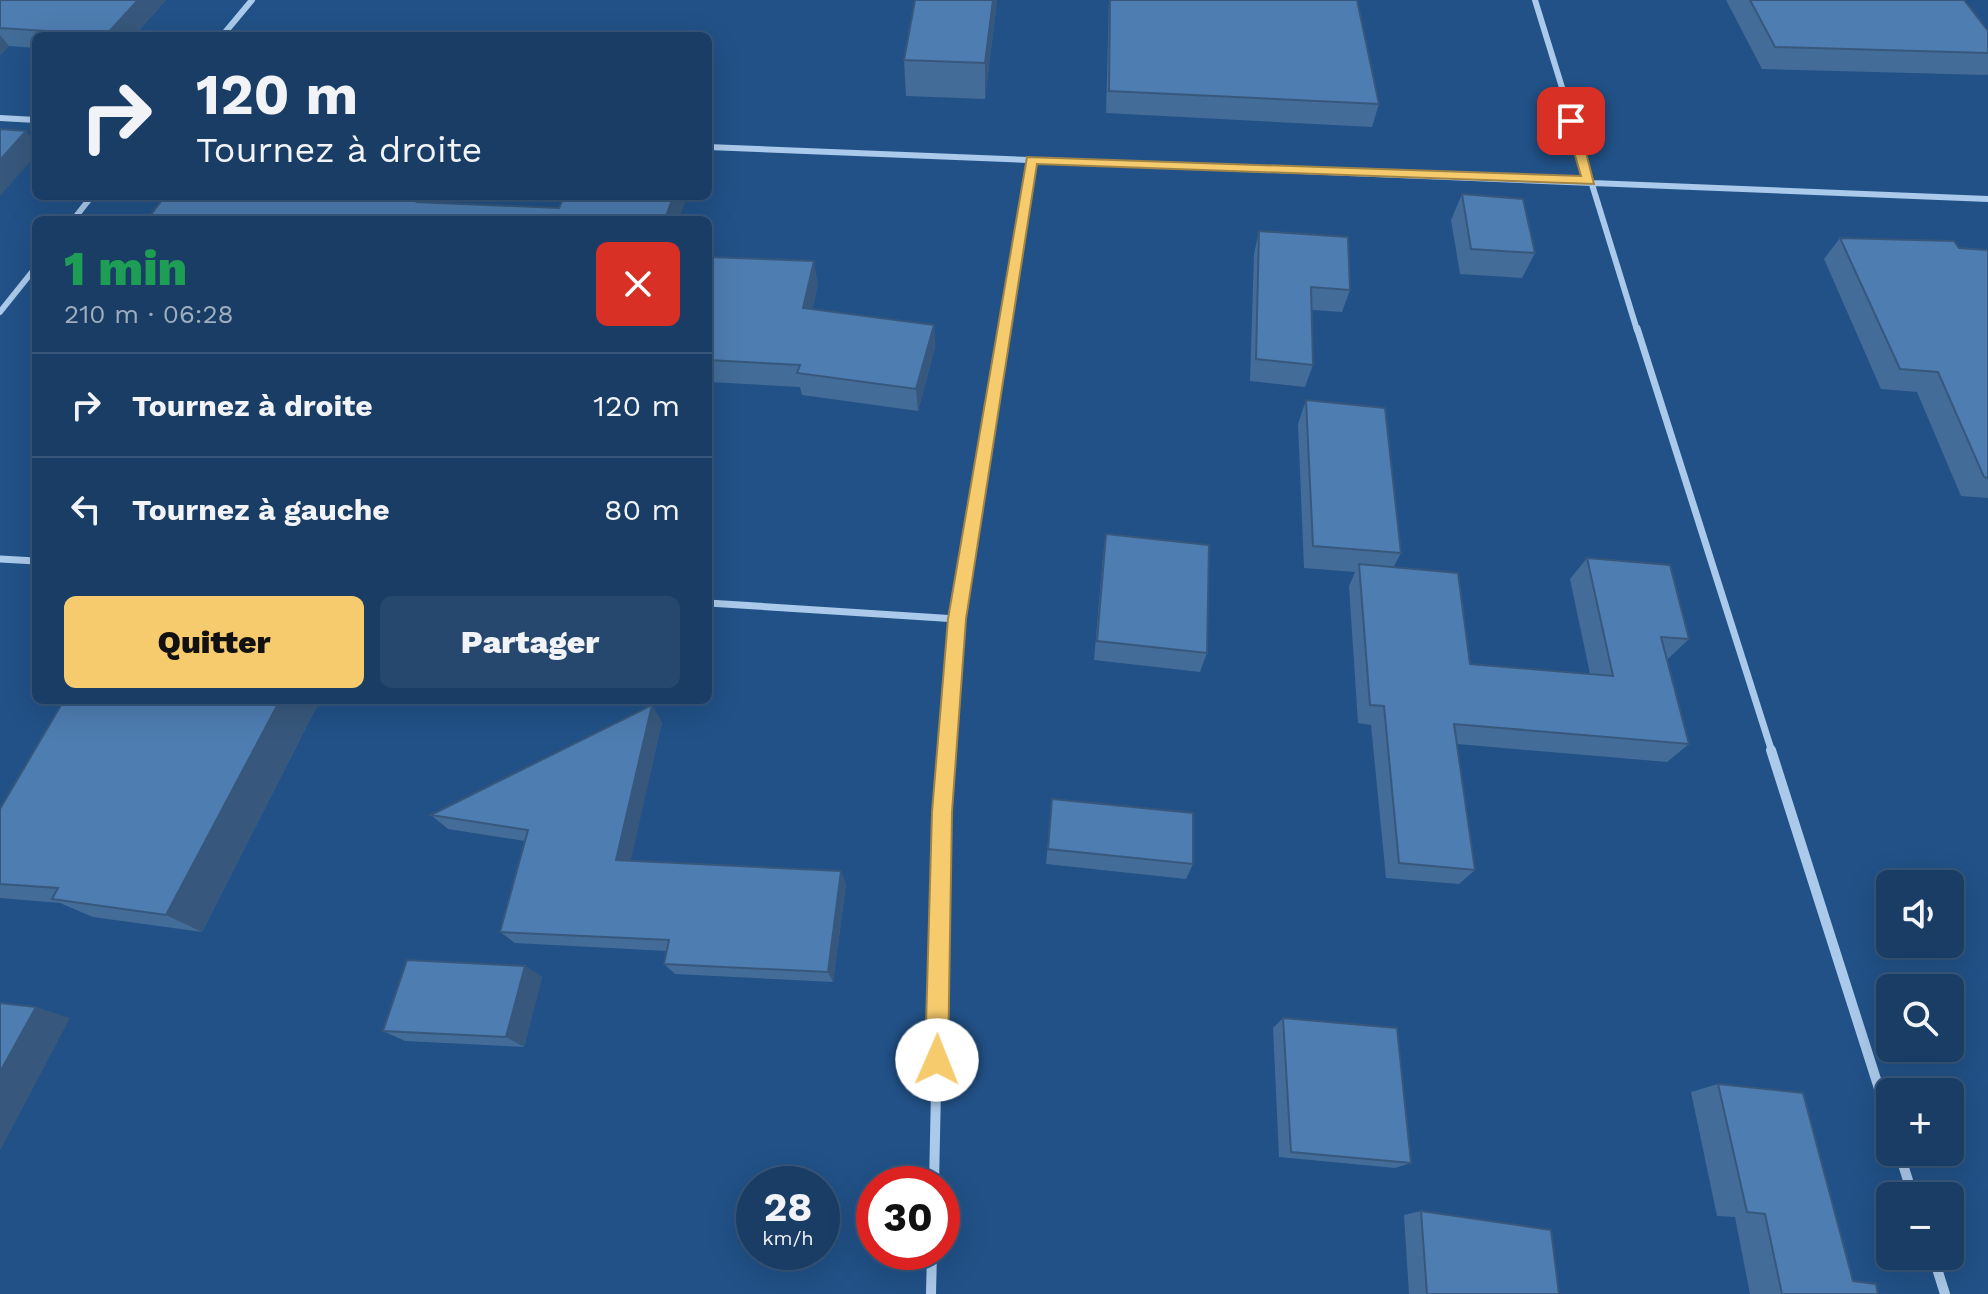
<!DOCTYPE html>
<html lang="fr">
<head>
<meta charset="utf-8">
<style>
	body { margin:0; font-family:"Work Sans",sans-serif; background:#26486e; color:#f1f3f6; height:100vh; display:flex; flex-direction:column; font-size:30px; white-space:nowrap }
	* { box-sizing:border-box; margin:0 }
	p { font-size:26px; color:#9faebf }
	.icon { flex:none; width:44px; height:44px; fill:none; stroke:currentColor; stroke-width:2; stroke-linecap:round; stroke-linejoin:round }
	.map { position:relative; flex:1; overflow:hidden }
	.drawer { position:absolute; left:32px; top:216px; width:680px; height:488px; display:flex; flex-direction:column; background:#193d65; border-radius:12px; box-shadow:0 8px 32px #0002,0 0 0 2px #375679 }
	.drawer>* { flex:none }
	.top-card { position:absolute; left:32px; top:32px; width:680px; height:168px; border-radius:12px; box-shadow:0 8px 32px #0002,0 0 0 2px #375679; background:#193d65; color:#f1f3f6; overflow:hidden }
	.buttons { position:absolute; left:1876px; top:870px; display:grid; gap:16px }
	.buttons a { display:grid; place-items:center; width:88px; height:88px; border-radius:12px; background:#193d65; box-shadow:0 8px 32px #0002,0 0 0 2px #375679; font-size:40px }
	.speed { position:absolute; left:736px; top:1166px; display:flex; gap:16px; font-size:40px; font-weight:700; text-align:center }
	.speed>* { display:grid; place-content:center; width:104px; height:104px; border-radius:50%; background:#193d65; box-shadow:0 8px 32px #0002,0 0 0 2px #375679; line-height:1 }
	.speed small { font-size:20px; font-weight:400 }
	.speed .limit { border:12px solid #d22; background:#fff; color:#111 }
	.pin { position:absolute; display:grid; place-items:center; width:68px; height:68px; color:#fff; margin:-34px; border-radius:16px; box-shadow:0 4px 12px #0006 }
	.me { position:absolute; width:88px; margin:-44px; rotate:1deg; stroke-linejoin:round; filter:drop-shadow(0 0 6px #0008) }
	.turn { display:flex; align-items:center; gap:28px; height:168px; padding:0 32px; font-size:36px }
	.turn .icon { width:104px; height:104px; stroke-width:2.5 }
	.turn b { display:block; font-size:56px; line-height:68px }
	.round { display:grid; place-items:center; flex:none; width:84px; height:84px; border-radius:12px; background:#26486e }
	.headline { display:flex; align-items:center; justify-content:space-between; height:136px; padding:0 32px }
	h1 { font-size:48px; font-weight:800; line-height:60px; color:#1e9e55 }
	.cta { display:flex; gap:16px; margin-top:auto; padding:16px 32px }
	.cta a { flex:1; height:92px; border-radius:12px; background:#f6cb6d; color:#111; font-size:32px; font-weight:800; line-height:92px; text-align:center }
	.cta a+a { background:#26486e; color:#f1f3f6 }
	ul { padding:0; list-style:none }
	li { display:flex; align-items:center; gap:24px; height:104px; padding:0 32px; border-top:2px solid #375679 }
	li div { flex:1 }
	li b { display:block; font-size:30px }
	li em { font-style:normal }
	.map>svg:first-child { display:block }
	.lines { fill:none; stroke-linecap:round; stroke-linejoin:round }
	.minor-far2 { stroke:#abc9ea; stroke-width:6 }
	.minor-far1 { stroke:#abc9ea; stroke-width:7 }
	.minor { stroke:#abc9ea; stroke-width:10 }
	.wall { fill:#436c98 }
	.shaded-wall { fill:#37587c }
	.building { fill:#4e7db1; stroke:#37587c; stroke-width:2 }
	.route { fill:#f6cb6d; stroke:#a08447; stroke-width:2 }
</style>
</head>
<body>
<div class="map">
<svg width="1988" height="1294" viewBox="0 0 1988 1294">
	<rect width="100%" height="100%" fill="#215187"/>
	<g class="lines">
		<!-- minor-far2 -->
		<path class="minor-far2" d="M1535,0L1637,330
			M222,36L252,0
			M0,118L36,120
			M708,147L1988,199
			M73,220L92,196
			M0,312L36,267
			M1004,330L1031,160"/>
		<!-- minor-far1 -->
		<path class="minor-far1" d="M1637,328L1772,752
			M0,559L36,561
			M708,603L957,619
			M947,752L957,619L1004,328"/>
		<!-- minor -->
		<path class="minor" d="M1771,750L1890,1123
			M1899,1152L1913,1196
			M934,1184L942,812L947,750
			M1933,1256L1945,1294
			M931,1294L932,1252"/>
	</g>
	<!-- wall -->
	<path class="wall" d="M0,0H166L134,36H36V48L9,46L0,55Z
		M915,0H997L985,99L906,96L904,60Z
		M1109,0H1357L1379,104L1372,127L1106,113Z
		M1726,0H1964L1988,31V74L1987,75L1762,69Z
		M1462,194L1535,253L1522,278L1460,274L1451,220Z
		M1259,231L1350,290L1342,312L1312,310L1313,365L1305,387L1250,381L1254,254Z
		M1840,238L1988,250V498L1961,496L1917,392L1881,389L1824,259Z
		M708,257L818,284L812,310L934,325L935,347L918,411L802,395L800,387L708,382Z
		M1306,400L1401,553L1393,568L1470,664L1590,674L1570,579L1587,558L1689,639L1668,659H1667L1689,744L1667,762L1457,744L1475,870L1459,884L1386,878L1371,725L1358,723L1349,586L1355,572L1304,568L1298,424Z
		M1106,534L1207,653L1200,672L1094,660L1103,556Z
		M64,700H320L202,932L93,917L60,903L0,898V809Z
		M662,722L630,861L841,871L846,884L833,982L675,974L664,964L667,951L515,943L500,932L525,841L448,829L431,815Z
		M1052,799L1193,864L1186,879L1046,864Z
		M525,966L542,977L524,1047L405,1041L383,1031Z
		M1283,1018L1411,1163L1395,1168L1279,1157L1273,1028Z
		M1718,1084L1853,1281L1878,1294H1750L1735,1217L1717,1216L1691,1092Z
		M1421,1211L1559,1294H1409L1404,1215Z"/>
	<!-- shaded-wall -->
	<path class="shaded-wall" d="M138,0H166L134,36H107L106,35Z
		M993,0H997L985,99V63Z
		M0,35L9,46L0,55Z
		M26,131L36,143V155L0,196V160Z
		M421,196H445L432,220L417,202Z
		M673,196H687L679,220H665Z
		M814,261L818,284L808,331L803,308Z
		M934,325L935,347L918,411L916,389Z
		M280,700H320L202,932L166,915Z
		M652,705L662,722L628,873L616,860Z
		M841,871L846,884L833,982L828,972Z
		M525,966L542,977L524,1047L506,1037Z
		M36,1007L70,1018L0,1151V1072Z"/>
	<!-- building -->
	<path class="building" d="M0,0H138L106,35L0,28Z
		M915,0H993L985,63L904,60Z
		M1110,0H1357L1379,104L1109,91Z
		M1750,0H1964L1988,31V53L1775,47Z
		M0,129L26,131L0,160Z
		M1462,194L1523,199L1535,253L1471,249Z
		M165,196H421L417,202L559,208L564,196H673L665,220H147Z
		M1259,231L1348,237L1350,290L1311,287L1313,365L1256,359Z
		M1840,238L1954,241L1959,248L1988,250V478L1984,477L1938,372L1900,369Z
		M708,257L814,261L803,308L934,325L916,389L797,373L800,365L708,360Z
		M1306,400L1385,408L1401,553L1313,546Z
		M1106,534L1209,545L1207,653L1097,641Z
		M1587,558L1670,565L1689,639L1661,637L1689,744L1454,724L1475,870L1399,863L1384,706L1370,705L1359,564L1458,573L1470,664L1613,676Z
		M64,700H280L166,915L52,899L58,888L0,884V809Z
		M652,705L616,860L841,871L828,972L664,964L669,940L500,932L528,830L431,815Z
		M1052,799L1193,813V864L1048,849Z
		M407,960L525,966L506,1037L383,1031Z
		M0,1003L36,1007L0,1072Z
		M1283,1018L1397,1028L1411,1163L1291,1152Z
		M1718,1084L1803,1093L1853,1281L1876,1284L1878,1294H1782L1765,1214L1747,1212Z
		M1421,1211L1551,1230L1559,1294H1427Z"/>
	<!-- route -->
	<path class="route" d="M1571,117L1578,121L1594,184L1037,164L966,619L952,812L948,1060L945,1068L937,1071L929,1068L925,1060L932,812L948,619L1027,157L1581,176L1565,121Z"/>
</svg>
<div class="buttons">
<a><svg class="icon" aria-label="sound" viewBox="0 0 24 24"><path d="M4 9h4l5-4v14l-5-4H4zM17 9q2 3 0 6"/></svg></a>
<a><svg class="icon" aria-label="search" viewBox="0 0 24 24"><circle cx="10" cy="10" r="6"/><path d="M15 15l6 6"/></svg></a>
<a>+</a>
<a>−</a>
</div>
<div class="speed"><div>28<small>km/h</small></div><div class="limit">30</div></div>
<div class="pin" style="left:1571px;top:121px;background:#d93025"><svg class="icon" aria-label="arrive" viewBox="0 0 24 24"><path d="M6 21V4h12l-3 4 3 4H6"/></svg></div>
<svg class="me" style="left:937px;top:1060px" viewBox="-20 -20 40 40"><circle r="19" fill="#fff"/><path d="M0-13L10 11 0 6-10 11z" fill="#f6cb6d"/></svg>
<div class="top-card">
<div class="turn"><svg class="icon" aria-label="right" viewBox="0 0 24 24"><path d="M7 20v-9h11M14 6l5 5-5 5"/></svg><div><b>120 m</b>Tournez à droite</div></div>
</div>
<section class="drawer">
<div class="headline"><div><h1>1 min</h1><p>210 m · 06:28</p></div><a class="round" style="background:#d93025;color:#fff"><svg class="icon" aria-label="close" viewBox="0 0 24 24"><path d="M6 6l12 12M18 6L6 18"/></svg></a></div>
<ul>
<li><svg class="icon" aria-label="right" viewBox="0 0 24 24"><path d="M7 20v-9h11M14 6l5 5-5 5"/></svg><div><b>Tournez à droite</b></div><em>120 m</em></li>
<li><svg class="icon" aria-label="left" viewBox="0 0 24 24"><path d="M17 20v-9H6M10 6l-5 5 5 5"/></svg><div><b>Tournez à gauche</b></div><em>80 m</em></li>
</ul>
<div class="cta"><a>Quitter</a><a>Partager</a></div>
</section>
</div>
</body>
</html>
